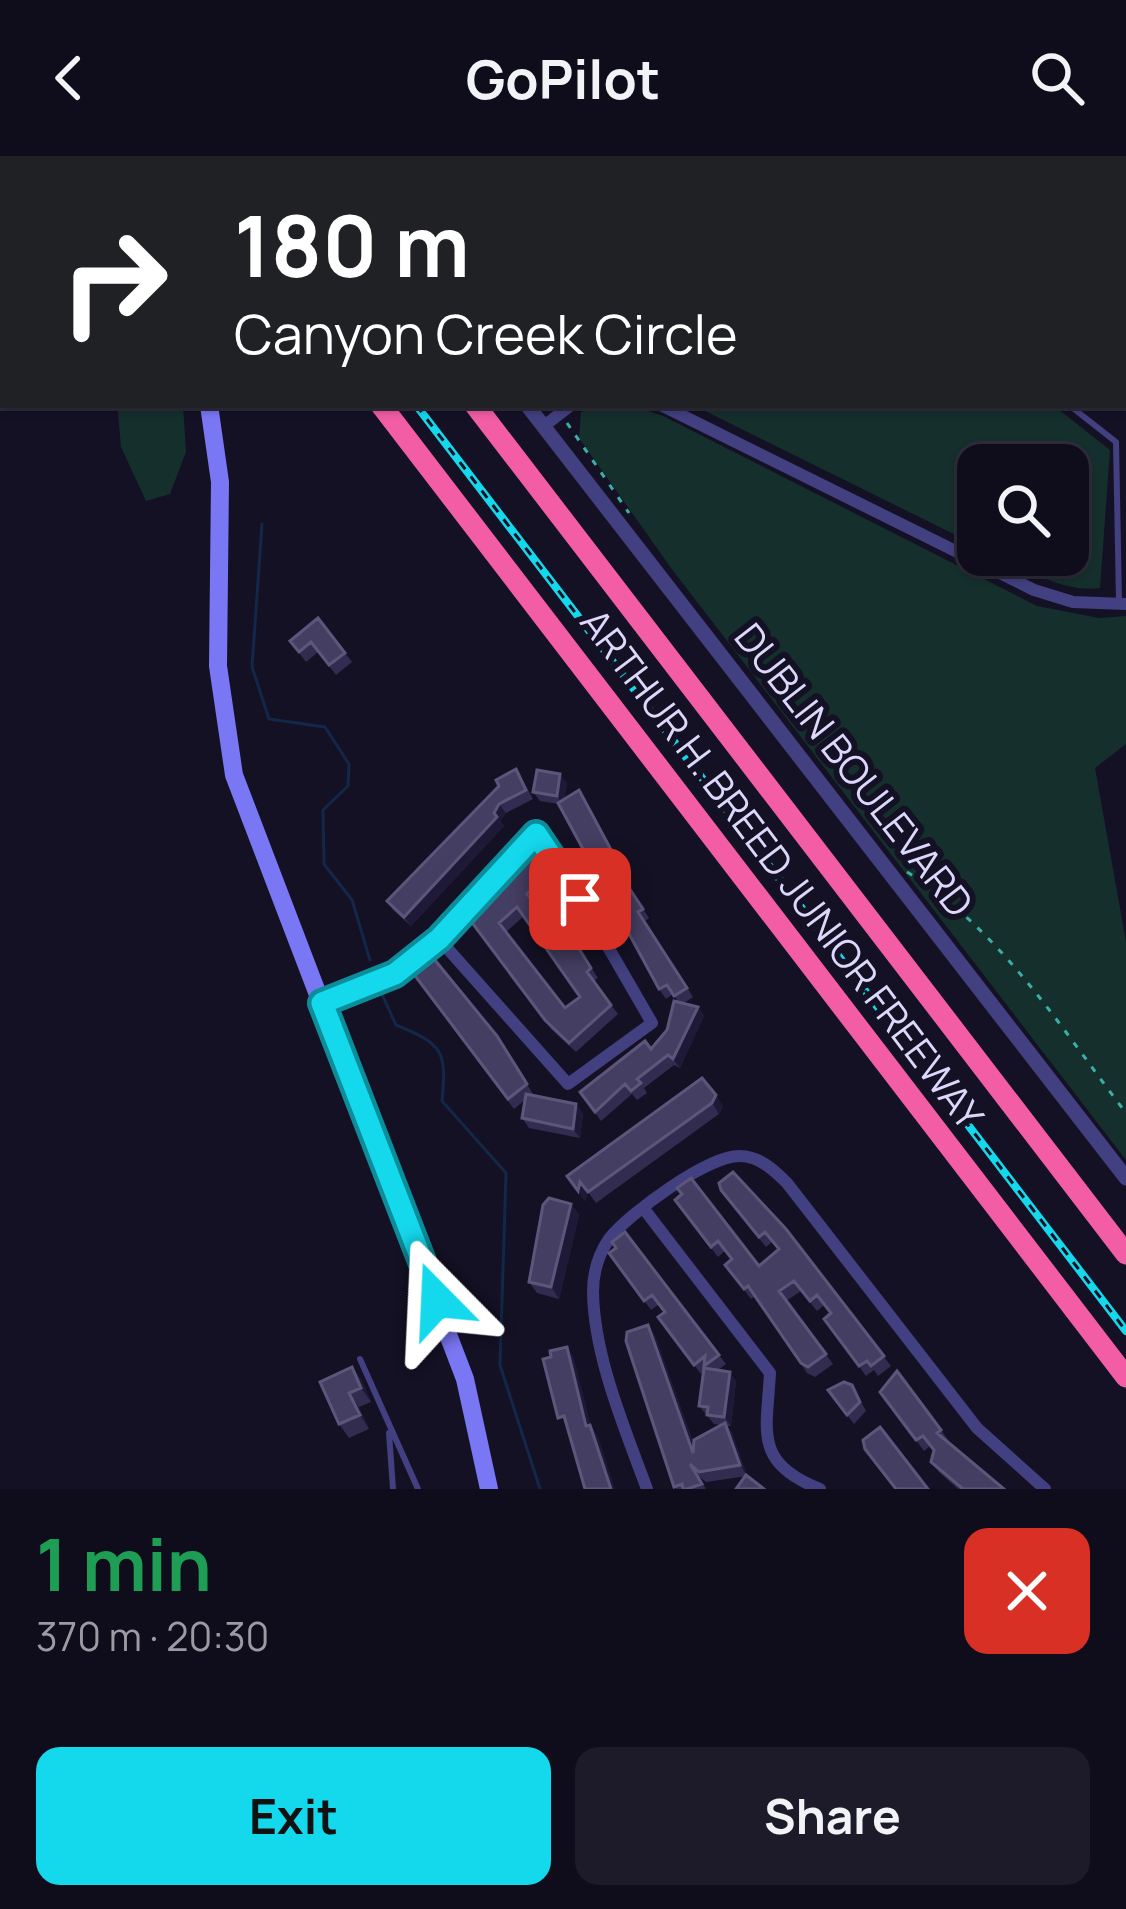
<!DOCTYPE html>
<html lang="en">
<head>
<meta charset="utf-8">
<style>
	body { margin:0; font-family:Manrope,sans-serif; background:#1d1b29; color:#f1f3f6; height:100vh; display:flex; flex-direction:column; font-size:45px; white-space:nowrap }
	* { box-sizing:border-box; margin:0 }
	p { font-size:39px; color:#9b9ca3 }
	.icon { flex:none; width:66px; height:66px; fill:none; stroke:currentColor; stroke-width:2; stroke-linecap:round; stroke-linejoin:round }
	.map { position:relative; height:1333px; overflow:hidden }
	.panel { display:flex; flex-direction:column; background:#0f0d1c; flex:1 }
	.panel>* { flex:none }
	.top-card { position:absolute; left:0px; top:0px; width:1128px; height:252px; box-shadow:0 3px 9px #0004,0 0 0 3px #2f2d3b; background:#202124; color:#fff; overflow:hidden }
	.controls { position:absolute; left:957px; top:288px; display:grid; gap:24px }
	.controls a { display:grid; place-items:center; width:132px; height:132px; border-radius:24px; background:#0f0d1c; box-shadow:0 3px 9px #0004,0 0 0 3px #2f2d3b; font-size:60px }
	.pin { position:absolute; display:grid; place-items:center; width:102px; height:102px; color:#fff; margin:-51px; border-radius:24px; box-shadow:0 6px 18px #0006 }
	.me { position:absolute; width:132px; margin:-66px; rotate:339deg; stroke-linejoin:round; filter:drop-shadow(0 0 9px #0008) }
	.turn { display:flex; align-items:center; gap:42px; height:252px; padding:0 36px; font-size:54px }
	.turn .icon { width:156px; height:156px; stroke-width:2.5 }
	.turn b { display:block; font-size:84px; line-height:102px }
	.round { display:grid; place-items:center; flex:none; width:126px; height:126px; border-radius:24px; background:#1d1b29 }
	.summary { display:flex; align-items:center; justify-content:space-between; height:204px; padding:0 36px }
	h1 { font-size:72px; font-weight:700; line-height:90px; color:#1e9e55 }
	.cta { display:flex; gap:24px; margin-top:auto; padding:24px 36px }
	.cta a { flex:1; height:138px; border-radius:24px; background:#14d8ec; color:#111; font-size:48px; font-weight:700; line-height:138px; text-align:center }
	.cta a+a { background:#1d1b29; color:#f1f3f6 }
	header { display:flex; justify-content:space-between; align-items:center; height:156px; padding:0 36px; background:#0f0d1c; font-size:54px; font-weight:700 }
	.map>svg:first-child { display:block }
	.green { fill:#152f2d }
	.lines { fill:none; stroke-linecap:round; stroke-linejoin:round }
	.stream { stroke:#132748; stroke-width:3 }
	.path { stroke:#3aafa7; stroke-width:3; stroke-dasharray:6 9; stroke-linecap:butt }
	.service { stroke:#424080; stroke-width:6 }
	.minor { stroke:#424080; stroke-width:12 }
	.tertiary { stroke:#424080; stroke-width:15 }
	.secondary { stroke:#7a77f4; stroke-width:18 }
	.motorway { stroke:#f25da5; stroke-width:21 }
	.rail-casing { stroke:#14d8ec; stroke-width:8 }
	.rail { stroke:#141125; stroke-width:3; stroke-dasharray:9; stroke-linecap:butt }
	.wall { fill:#332c51; fill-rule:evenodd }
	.shaded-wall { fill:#1f1938 }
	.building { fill:#453e63; stroke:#5d567b; stroke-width:3; fill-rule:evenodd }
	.route-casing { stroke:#0d8c99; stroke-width:30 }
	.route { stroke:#14d8ec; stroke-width:21 }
	.labels { text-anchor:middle; stroke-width:12; stroke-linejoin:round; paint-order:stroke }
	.street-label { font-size:39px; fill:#dcd8fc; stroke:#141125 }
</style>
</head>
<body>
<header><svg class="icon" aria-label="back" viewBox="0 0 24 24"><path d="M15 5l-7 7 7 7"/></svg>GoPilot<svg class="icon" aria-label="search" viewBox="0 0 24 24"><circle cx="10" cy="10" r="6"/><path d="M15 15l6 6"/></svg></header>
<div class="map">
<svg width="1126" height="1333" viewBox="0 0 1126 1333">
	<rect width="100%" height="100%" fill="#141125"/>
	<!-- green -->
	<path class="green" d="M112,249H183L186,296L170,338L146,345L121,291L118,256Z
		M597,249H630L663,260L1037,450L1099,462L1126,460V588L1095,612L1126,786V1004L671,412L579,282L581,256Z
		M693,249H1053L1110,294L1100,432C1065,437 1026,414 995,399H1068V309H978V390Z"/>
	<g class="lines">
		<!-- stream -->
		<path class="stream" d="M262,368L252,511L269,563L325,571L349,608L348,630L323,654L324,708L352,744L370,804
			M381,836L396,869C443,888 447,895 442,945L506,1017L500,1209L540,1333"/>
		<!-- path -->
		<path class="path" d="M1079,0L1082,3
			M1085,3L1102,0
			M567,267L629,357
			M907,716C1000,773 1061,872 1126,957"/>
		<!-- service -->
		<path class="service" d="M1125,72L1126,70
			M1125,101L1126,107
			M1069,249L1116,286L1119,445
			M360,1203L418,1333
			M389,1277L393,1333"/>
		<!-- minor -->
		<path class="minor" d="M469,0L472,3
			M588,0L591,3
			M356,3L360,0
			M661,249L1034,434L1073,446L1126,448
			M544,270L571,249
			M322,847L395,818L439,783L536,678L560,708L652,867L568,928L439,783
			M644,1053L770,1217C767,1275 753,1307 820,1333
			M647,1333C625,1273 594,1201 593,1136C593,1117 598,1099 609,1083C629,1057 709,999 740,1000C759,1000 774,1014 787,1027L977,1272L1045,1333"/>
		<!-- tertiary -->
		<path class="tertiary" d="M341,0L343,3
			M527,249L1126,1022"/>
		<!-- secondary -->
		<path class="secondary" d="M82,0L85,3
			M209,249L220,326L218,510L234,619L465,1223L489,1333"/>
		<!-- motorway -->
		<path class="motorway" d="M183,0L186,3
			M282,0L284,3
			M381,249L1126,1221
			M475,249L1126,1098"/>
		<defs>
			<path id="rail" d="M219,0L222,3
				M240,0L243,3
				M416,249L1126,1175"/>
		</defs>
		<!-- rail casing -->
		<use href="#rail" class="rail-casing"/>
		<!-- rail -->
		<use href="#rail" class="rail"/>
	</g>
	<!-- wall -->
	<path class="wall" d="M602,0H638L640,3H604Z
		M318,462L352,506L336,519L318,496L306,506L290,485Z
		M522,623L533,643L506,657L500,665L504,670L411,770L393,754L387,745Z
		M567,627L564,643L585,644L623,713L619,716L649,762L645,765L693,841L684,847L698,851L704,860L680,912L674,909L644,932L647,937L637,944L632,938L601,965L580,936L651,893L667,874L678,846L673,838L666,843L659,833L559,648L540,645L533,636Z
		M547,720L554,730L534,747L539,753L550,750L598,822L593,825L618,858L576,896L551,873L467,760ZM524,760L580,841L565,852L506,776Z
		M410,813L497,880L533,938L532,939L583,957L580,982L529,972L522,962L525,944L514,953Z
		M702,922L723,950L719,958L596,1047L588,1036L585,1045L567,1020Z
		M675,1044L759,1110L779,1094L772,1086L766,1091L728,1044L786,1073L891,1210L878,1220L874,1214L866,1220L824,1163L830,1158L824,1149L817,1155L801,1135L786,1145L833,1208L815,1221L807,1217L755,1140L751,1143L725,1109L732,1104L725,1095L718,1101Z
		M571,1048L579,1059L559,1143L537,1137L529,1126Z
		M625,1076L726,1208L718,1214L736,1225L731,1270H727L732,1277L747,1320L706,1326L697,1319L706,1333H676L674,1331L648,1169L655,1180L694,1289L721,1269L714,1268L699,1250L703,1216L701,1218L658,1161L664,1157L658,1149L651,1154L609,1097L616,1092Z
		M352,1211L362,1225L371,1246L359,1251L369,1273L349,1282L339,1268Z
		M852,1229L866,1255L854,1268L828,1234Z
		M880,1236L941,1274L948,1284L947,1285L1004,1333H958L939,1316L931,1306L934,1295L930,1290L924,1295Z"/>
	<!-- shaded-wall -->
	<path class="shaded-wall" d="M560,618L567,627L563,649L557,640Z
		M499,648L506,657L500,665L504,670L411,770L404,761Z
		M698,851L704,860L680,912L673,903Z
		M716,939L723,950L719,958L712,947Z
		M576,948L583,957L580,982L573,973Z
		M580,1026L588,1036L585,1045L578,1035Z
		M571,1048L579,1059L559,1143L551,1131Z
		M648,1169L655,1180L700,1307L693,1297Z
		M567,1191L574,1202L591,1270L598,1280L615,1333H611L586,1270Z
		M352,1211L362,1225L371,1246L361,1232Z
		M730,1216L736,1225L731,1270L724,1261Z
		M349,1237L359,1251L369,1273L360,1259Z
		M725,1267L732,1277L747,1320L740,1309Z"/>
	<!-- building -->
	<path class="building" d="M380,0H454L457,3H383Z
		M543,0H579L581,3H546Z
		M602,0H621L617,3H604Z
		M987,0H1010L1014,3H984Z
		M1018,0H1045L1048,3H1015Z
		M1091,0H1126V17L1125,19V3H1088Z
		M1125,128H1126V206L1125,205Z
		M318,462L345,497L329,509L311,486L299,496L290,485Z
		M516,613L526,634L499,648L494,657L497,661L404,761L387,745L499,630L496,624Z
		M537,614L560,618L557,640L533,636Z
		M579,634L616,703L612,706L643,753L638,756L687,832L674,840L667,829L659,833L558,647Z
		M531,702L547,720L527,738L539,753L550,750L562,765L591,812L587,816L611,849L569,887L545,864L467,760ZM517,751L580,841L565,852L499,767Z
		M430,798L497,880L527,928L508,943L410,813Z
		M674,845L698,851L673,903L668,899L637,923L641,927L631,935L625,928L595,956L580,936L645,885L651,893L667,874Z
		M702,922L716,939L712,947L588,1036L580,1026L578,1035L567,1020Z
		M526,938L576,948L573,973L522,962Z
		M733,1016L786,1073L884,1200L871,1210L867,1205L859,1210L824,1163L831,1157L817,1139L810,1145L794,1125L779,1135L826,1198L808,1211L801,1207L748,1130L744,1133L725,1109L732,1103L718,1085L711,1091L675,1044L682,1038L677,1032L691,1022L759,1110L779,1093L765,1076L759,1081L721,1034L719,1027Z
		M549,1042L571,1048L551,1131L529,1126L543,1049Z
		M625,1076L719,1199L704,1210L705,1200L694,1209L658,1161L665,1156L652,1139L644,1145L609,1097L616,1092L612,1086Z
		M648,1169L693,1297L694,1284L725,1267L740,1309L699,1316L690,1308L702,1328L687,1333H683L682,1328L674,1331L626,1185L627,1176Z
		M567,1191L586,1270L590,1269L611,1333H585L564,1260L558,1262L543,1203L551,1201L550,1195Z
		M352,1211L361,1232L349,1237L360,1259L339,1268L320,1226Z
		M704,1212L730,1216L724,1261L707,1259L708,1251L699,1250Z
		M897,1215L941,1274L937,1277L1004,1333H963L931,1306L934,1294L923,1280L916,1284L880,1236Z
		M844,1226L852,1229L860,1246L847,1259L828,1234Z
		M880,1271L928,1333H896L865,1293L863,1284Z
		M746,1319L764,1333H736Z"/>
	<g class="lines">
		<defs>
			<path id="route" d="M437,1144L322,847L395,818L439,783L536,678L580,743"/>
		</defs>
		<!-- route casing -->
		<use href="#route" class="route-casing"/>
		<!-- route -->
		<use href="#route" class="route"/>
	</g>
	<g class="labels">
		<!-- street labels -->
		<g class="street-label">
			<text transform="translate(854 614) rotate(52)" y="14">DUBLIN BOULEVARD</text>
			<text transform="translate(782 713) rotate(53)" y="14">ARTHUR H. BREED JUNIOR FREEWAY</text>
		</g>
	</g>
</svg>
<div class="controls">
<a><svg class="icon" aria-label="search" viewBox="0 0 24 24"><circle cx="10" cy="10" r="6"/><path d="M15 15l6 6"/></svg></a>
</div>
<div class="pin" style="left:580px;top:743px;background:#d93025"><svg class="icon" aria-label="arrive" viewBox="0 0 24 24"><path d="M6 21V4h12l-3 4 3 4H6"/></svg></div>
<svg class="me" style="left:437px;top:1144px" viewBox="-20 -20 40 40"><path d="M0-17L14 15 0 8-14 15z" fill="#14d8ec" stroke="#fff" stroke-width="4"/></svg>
<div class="top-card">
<div class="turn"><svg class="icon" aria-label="right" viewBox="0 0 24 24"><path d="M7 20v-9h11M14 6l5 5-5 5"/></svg><div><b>180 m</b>Canyon Creek Circle</div></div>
</div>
</div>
<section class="panel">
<div class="summary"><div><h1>1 min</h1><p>370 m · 20:30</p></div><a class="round" style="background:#d93025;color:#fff"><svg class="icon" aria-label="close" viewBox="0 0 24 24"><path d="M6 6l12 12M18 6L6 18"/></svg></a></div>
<div class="cta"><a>Exit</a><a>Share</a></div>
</section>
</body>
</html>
